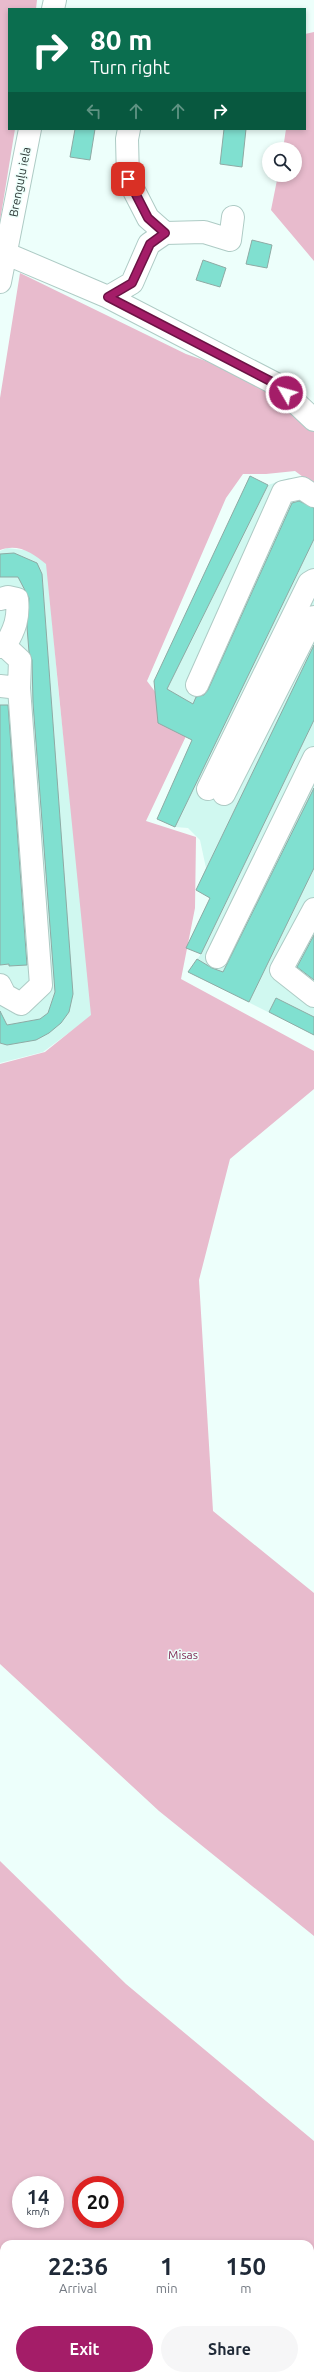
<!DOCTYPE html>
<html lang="en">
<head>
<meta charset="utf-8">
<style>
	body { margin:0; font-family:Ubuntu,sans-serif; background:#f6f6f7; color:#1f2937; height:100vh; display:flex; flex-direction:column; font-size:15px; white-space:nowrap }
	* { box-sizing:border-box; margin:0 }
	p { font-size:13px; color:#747a83 }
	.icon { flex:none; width:22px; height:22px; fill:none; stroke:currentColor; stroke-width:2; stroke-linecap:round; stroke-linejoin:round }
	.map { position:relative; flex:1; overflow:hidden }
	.drawer { position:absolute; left:0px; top:2240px; width:314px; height:140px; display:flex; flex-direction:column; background:#fff; border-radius:12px 12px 0 0; box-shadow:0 2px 6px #0003 }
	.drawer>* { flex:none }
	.top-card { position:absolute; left:8px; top:8px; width:298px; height:122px; border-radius:0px; box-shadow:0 2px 6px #0003; background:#0b6e4f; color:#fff; overflow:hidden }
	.buttons { position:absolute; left:262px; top:142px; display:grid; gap:8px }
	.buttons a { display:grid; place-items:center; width:40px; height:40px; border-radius:50%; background:#fff; box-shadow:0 2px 6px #0003; font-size:20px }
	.speed { position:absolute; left:12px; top:2176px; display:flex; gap:8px; font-size:20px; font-weight:700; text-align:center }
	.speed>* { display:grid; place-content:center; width:52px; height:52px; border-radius:50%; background:#fff; box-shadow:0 2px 6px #0003; line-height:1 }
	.speed small { font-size:10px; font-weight:400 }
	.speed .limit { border:6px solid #d22; background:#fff; color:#111 }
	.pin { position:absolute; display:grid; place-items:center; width:34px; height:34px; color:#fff; margin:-17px; border-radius:8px; box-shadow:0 2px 6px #0006 }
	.me { position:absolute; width:44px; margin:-22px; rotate:308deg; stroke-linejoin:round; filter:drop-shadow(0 0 3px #0008) }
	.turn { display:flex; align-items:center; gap:14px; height:84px; padding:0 16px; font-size:18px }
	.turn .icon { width:52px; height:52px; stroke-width:2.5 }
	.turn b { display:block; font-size:28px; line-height:34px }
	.lanes { display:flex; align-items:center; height:38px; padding:0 16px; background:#0003; justify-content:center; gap:20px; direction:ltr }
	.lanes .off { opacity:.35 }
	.eta { display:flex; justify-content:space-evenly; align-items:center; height:68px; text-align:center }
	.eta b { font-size:24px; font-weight:700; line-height:28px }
	.cta { display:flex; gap:8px; margin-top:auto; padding:8px 16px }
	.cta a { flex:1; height:46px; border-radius:24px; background:#a41d68; color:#fff; font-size:16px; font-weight:700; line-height:46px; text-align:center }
	.cta a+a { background:#f6f6f7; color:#1f2937 }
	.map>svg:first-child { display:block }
	.built { fill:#d0f8f0 }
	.green { fill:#e8bbcd; fill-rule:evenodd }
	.building { fill:#80e0d0; stroke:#8eaaa4 }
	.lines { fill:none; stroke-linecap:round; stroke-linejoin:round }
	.minor-casing { stroke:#aecbc5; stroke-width:24 }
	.minor { stroke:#fff; stroke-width:22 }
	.route-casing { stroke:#6b1344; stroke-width:10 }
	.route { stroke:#a41d68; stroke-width:7 }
	.labels { text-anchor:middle; stroke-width:3; stroke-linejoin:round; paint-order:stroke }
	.street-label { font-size:12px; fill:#2d3836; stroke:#edfffb }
	.park-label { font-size:12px; fill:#842f59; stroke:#edfffb }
</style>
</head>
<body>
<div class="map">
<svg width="314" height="2380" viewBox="0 0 314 2380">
	<rect width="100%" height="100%" fill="#edfffb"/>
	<!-- built -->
	<path class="built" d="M250,476L268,485L289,478L306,482L314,488V1035L188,972L201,954L186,948L210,898L196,890L206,868L200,840L188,828L175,827L157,819L192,740L158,723L154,681Z
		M7,548L31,551L47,564L58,686L93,1015L43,1052L0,1063V551Z"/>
	<!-- green -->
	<path class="green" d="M0,0H37L36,9H9V129H15L0,221Z
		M314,32V261L271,210L278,175H295V149H283L286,129H305V34Z
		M20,273L186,354L260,380L314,428V485L295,471L266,474H243L226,498L147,681L187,734L146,821L196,837L195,908L181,979L314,1051V1089L230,1159L199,1280L213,1511L314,1593V1936L159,1811L0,1664V1064L45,1052L91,1015L46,564C33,553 18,543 0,550V398Z
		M0,1861L126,1984L314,2141V2380H0ZM21,2185H55V2219H21ZM81,2185H115V2219H81ZM4,2244H310V2376H4Z"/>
	<!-- building -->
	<path class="building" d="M75,129H95L90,160L70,157Z
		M224,129H246L242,167L220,164Z
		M252,240L272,245L267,268L246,264Z
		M203,260L226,268L220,287L196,280Z
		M250,476L268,485L167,689L193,704L196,697L204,695L208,690L292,503L299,501L314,508V539L175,827L157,819L192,740L158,723L154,681Z
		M14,553L37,563L42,574L73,994L69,1012L61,1023L49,1033L36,1040L7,1045L0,1043V1011L7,1025L40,1019L48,1013L55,992L33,703L32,660L29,652L27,627L29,598L18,577H0V554Z
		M314,645V720L201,954L186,948L210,898L196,890Z
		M0,705H8L27,965L9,966V964L0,965Z
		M314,788V868L249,1002L188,972L197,959L212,968L223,972Z
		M314,935V980L297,967Z
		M276,998L314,1017V1035L269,1012Z"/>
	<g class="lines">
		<defs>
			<path id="minor" d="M53,9L55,0
				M129,129L127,139L128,179L148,218L165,233
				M0,251L108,297L276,384L314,420
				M0,282L30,129
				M108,297L132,283L149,244L165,233L204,232L230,240L233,217
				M0,599L8,597L17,599C19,618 15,629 5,646
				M0,647L5,646L20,660L19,688
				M197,685L283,492L302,488L314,496
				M0,686L19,688L41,985L21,1004L5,995L0,985
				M208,789L309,583L314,580
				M224,794L314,617
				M314,909L281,970L314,996
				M217,957L314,758"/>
		</defs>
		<!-- minor casing -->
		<use href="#minor" class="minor-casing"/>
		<!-- minor -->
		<use href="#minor" class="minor"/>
	</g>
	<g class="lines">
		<defs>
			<path id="route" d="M128,179L148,218L165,233L150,244L132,283L108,297L276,384L286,393"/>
		</defs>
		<!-- route casing -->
		<use href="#route" class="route-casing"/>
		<!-- route -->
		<use href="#route" class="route"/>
	</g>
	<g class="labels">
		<!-- street labels -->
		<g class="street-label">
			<text transform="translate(20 182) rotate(-79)" y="4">Brenguļu iela</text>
		</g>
		<!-- park labels -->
		<g class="park-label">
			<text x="183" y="1659">Misas</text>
		</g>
	</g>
</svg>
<div class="buttons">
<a><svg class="icon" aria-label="search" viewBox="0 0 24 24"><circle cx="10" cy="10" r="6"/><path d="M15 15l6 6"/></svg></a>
</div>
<div class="speed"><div>14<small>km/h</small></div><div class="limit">20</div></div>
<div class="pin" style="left:128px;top:179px;background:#d93025"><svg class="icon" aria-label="arrive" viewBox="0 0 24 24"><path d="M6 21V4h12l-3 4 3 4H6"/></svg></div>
<svg class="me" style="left:286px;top:393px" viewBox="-20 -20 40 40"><circle r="17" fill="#a41d68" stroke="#fff" stroke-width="3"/><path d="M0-11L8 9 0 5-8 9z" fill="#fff"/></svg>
<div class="top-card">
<div class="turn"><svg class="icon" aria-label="right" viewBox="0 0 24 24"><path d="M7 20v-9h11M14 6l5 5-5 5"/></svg><div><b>80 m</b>Turn right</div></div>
<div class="lanes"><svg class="icon off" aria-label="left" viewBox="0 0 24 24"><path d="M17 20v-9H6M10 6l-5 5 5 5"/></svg><svg class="icon off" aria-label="ahead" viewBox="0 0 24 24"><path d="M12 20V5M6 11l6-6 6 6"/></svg><svg class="icon off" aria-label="ahead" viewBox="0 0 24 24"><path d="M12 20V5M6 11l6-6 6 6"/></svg><svg class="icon" aria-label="right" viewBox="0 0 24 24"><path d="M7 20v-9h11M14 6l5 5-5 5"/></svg></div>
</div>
<section class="drawer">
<div class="eta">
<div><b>22:36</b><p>Arrival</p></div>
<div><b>1</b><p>min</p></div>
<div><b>150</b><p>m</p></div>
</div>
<div class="cta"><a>Exit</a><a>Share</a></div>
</section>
</div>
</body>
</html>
